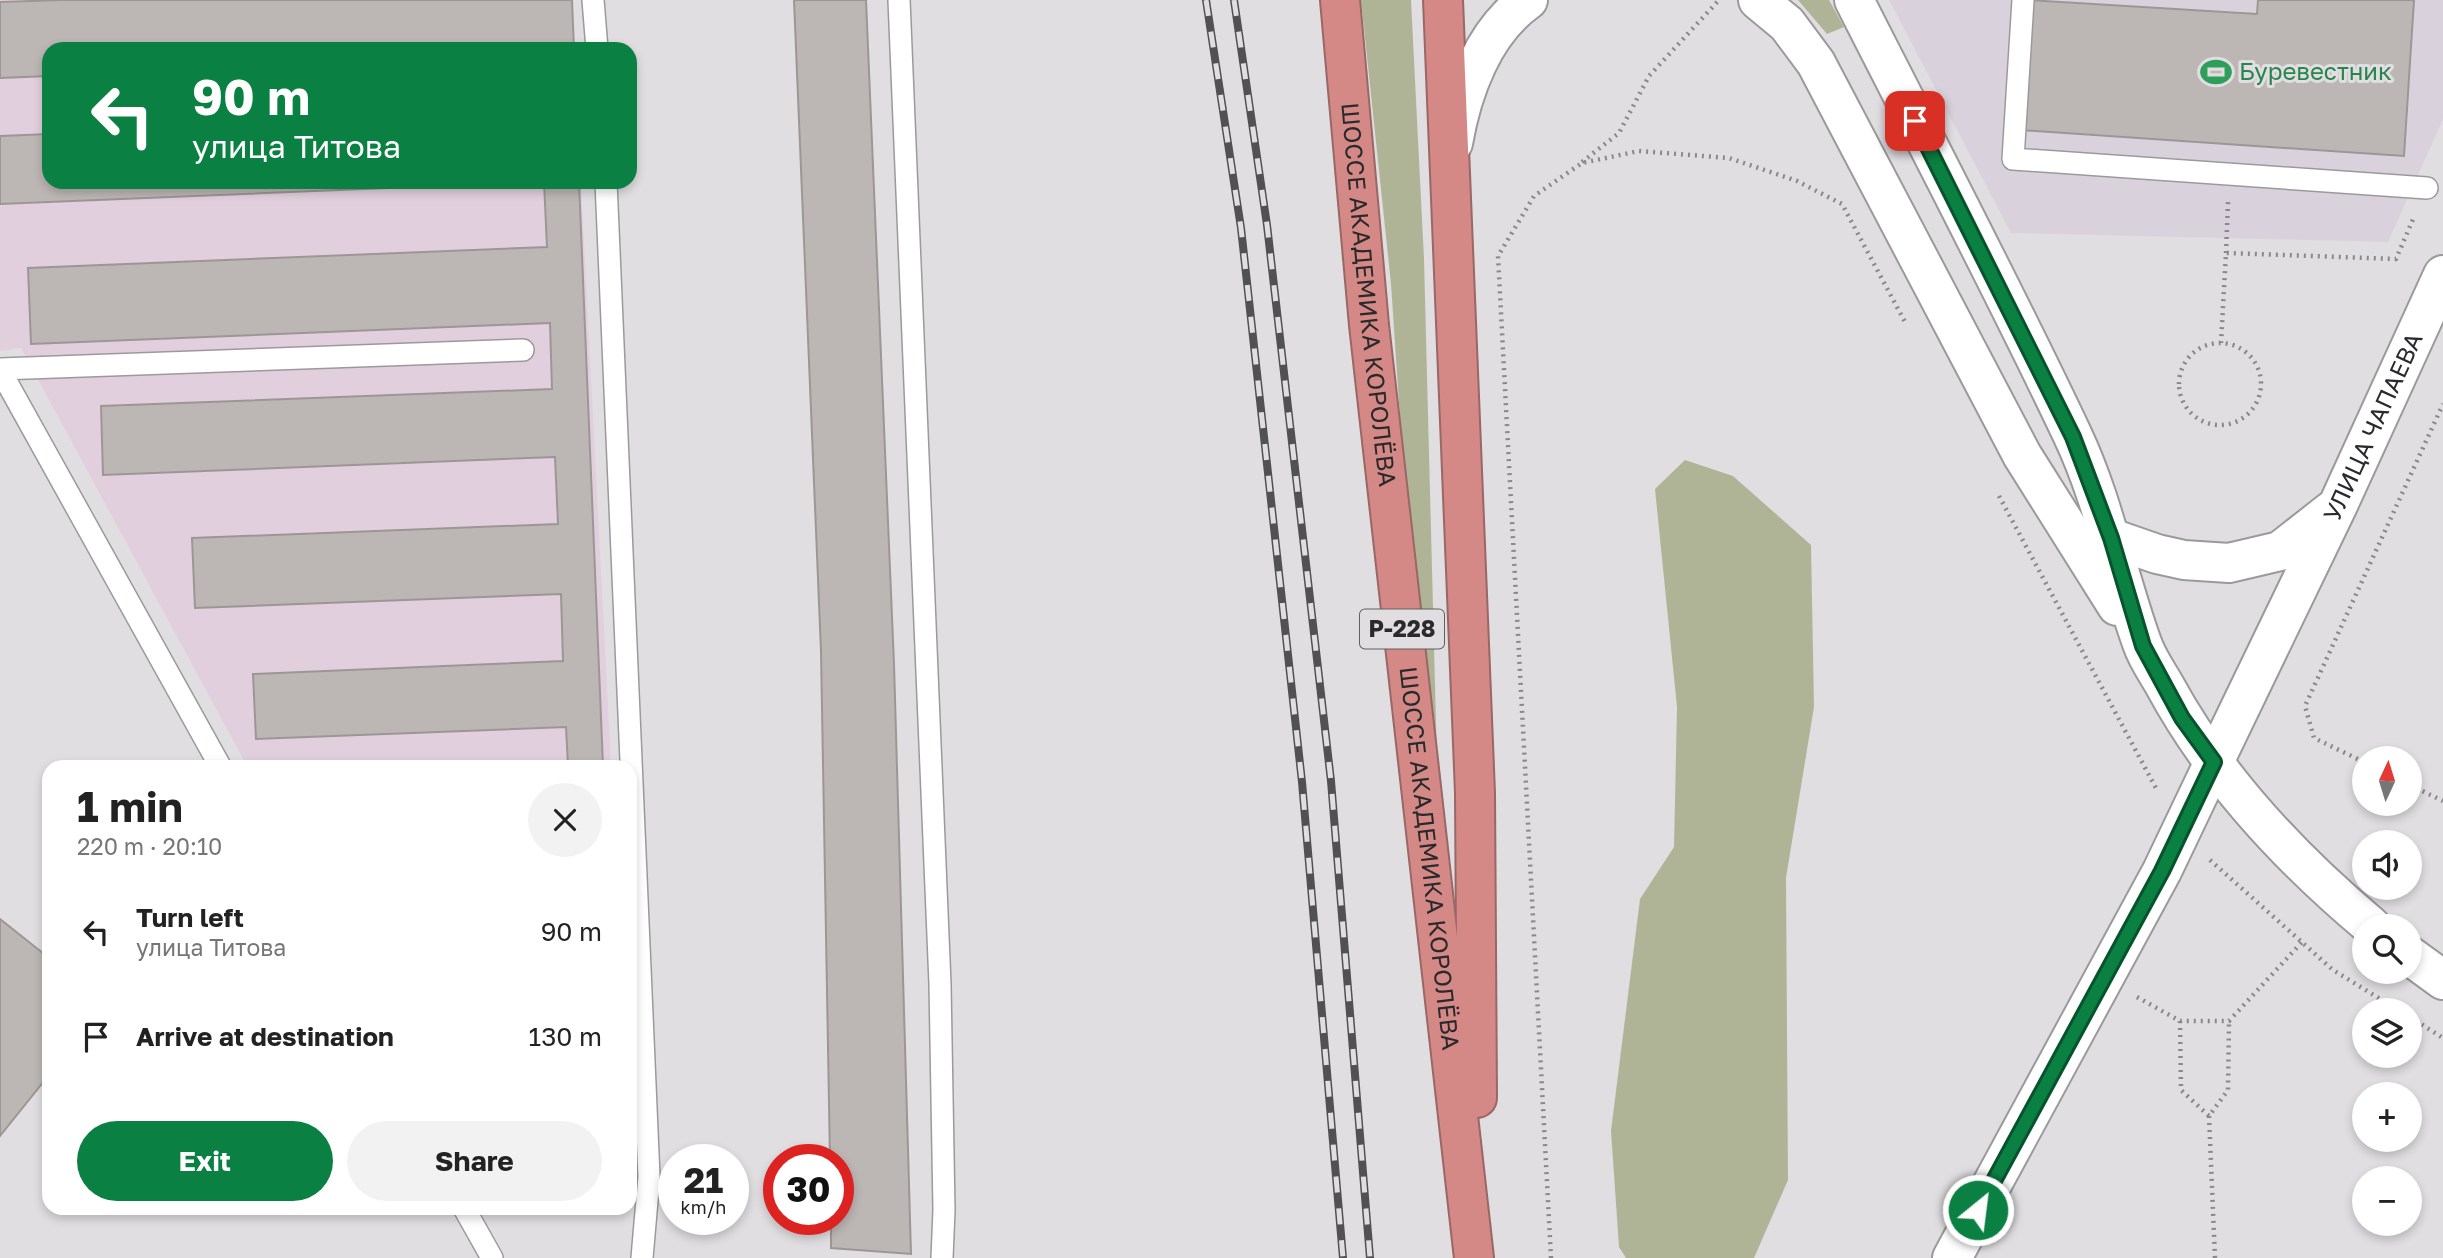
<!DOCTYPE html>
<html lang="en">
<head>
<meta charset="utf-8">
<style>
	body { margin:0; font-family:"Golos Text",sans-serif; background:#f2f2f2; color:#222; height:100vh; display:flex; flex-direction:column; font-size:26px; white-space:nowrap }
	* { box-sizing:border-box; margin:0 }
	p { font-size:23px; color:#767676 }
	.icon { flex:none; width:38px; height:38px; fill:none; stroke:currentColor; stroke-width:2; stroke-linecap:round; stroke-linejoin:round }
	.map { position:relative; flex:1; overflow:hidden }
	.drawer { position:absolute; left:42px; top:760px; width:595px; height:455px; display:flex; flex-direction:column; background:#fff; border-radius:21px; box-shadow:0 4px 10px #0003 }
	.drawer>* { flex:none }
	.banner { position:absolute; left:42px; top:42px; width:595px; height:147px; border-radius:21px; box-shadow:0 4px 10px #0003; background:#0b8043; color:#fff; overflow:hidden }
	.needle { width:46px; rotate:4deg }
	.tools { position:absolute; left:2352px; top:746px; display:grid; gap:14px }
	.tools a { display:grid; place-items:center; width:70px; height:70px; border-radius:50%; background:#fff; box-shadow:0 4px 10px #0003; font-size:35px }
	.speed { position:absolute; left:658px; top:1144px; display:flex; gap:14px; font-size:35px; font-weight:700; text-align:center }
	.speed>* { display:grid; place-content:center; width:91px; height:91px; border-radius:50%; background:#fff; box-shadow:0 4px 10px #0003; line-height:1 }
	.speed small { font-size:18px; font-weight:400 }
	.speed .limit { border:10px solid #d22; background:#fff; color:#111 }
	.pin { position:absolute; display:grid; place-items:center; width:60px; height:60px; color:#fff; margin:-30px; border-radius:14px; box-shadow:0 4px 10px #0006 }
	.me { position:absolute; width:77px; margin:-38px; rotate:29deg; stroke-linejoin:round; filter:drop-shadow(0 0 5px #0008) }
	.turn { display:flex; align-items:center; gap:24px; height:147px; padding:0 35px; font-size:32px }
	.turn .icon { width:91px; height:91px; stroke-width:2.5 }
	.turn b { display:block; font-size:49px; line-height:60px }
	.round { display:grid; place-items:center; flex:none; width:74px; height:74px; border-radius:37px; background:#f2f2f2 }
	.overview { display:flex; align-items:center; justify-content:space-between; height:119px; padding:0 35px }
	h1 { font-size:42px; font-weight:700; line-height:52px }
	.cta { display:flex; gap:14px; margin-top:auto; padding:14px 35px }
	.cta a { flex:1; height:80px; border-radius:42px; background:#0b8043; color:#fff; font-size:28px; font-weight:700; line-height:80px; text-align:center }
	.cta a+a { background:#f2f2f2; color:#222 }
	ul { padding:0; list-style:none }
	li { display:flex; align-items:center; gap:21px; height:105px; padding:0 35px }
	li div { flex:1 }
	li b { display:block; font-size:26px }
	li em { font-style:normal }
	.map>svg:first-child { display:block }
	.built { fill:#d9d2dc }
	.industrial { fill:#e2cfde }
	.green { fill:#b0b497 }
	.building { fill:#bcb7b5; stroke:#9c9795; stroke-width:2 }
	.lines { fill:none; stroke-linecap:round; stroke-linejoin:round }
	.lane-casing { stroke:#9c999d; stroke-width:24 }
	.street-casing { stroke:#9c999d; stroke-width:42 }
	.secondary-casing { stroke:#9c999d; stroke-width:42 }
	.highway-casing { stroke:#996766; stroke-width:42 }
	.path { stroke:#8a888b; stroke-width:4.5; stroke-dasharray:2 5; stroke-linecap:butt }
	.lane { stroke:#fff; stroke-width:21 }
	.street { stroke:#fff; stroke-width:38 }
	.secondary { stroke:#fff; stroke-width:38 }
	.highway { stroke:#d58986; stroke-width:38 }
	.rail-casing { stroke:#515052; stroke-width:8 }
	.rail { stroke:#e1dee2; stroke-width:5; stroke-dasharray:16; stroke-linecap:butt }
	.route-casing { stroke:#07532c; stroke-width:18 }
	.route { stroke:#0b8043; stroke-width:12 }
	.labels { text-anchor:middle; stroke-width:6; stroke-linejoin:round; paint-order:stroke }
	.shield { fill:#e1dee2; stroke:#615f62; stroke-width:2 }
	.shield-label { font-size:23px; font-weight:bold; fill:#2a292b }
	.leisure-label { font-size:24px; fill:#27864d; stroke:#e1dee2; text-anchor:start }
	.street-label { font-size:24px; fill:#2a292b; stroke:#e1dee2 }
</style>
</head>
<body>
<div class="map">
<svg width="2443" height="1258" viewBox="0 0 2443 1258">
	<rect width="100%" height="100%" fill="#e1dee2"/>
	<!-- built -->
	<path class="built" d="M1889,0H2443V119L2388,242L2011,233Z"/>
	<!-- industrial -->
	<path class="industrial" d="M0,0H572L574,49H49V182H581L611,766H247L21,348L0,351Z"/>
	<!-- green -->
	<path class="green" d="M1361,0H1411L1424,259L1437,762L1423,761L1391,284Z
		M1798,0H1829L1844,27L1827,34Z
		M1685,460L1733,476L1811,545L1814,707L1786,878L1788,1180L1754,1258H1626L1619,1247L1611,1131L1640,899L1674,847L1677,707L1655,489Z"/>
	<!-- building -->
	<path class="building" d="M61,0H572L574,49H49V76L0,78V2Z
		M794,0H866L894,664L911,1254L831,1248V1220H838V1160H830L821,651Z
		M2028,0L2257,14L2258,0H2414L2404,156L2020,130Z
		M49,134V182H533L0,204V136Z
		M544,182H579L603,766H568L566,727L256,739L253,674L563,661L561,594L195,608L192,538L558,524L555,457L103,475L101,406L552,389L550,323L31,344L28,268L547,247Z
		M0,919L49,958V1075L0,1136Z"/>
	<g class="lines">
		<defs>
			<path id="lane" d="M593,0L597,49
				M899,0L940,984L944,1210L942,1258
				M2023,0L2013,159L2427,188
				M606,182L649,1177L642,1258
				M0,369L523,350
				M0,370L220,766
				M464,1208L492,1258"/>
			<path id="street" d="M1952,1258L2162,871L2214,762"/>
			<g id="secondary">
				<path d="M1758,0L1787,24L1816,63L2022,455L2117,606"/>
				<path d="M1854,0C1927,144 2003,288 2072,434C2104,501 2117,574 2142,643C2147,658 2157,672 2165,686C2215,778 2291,859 2371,926"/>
				<path d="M1453,143C1462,91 1483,32 1528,0"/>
				<path d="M2111,538L2157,554L2184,560L2229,563L2280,551L2331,511"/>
				<path id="s1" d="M2214,762L2338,505L2443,275"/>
				<path d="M2410,956L2443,980"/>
			</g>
			<g id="highway">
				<path id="s2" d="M1340,0L1369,325L1474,1258"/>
				<path d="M1443,0L1475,793L1477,1098"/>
			</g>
		</defs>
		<!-- lane casing -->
		<use href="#lane" class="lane-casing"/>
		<!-- street casing -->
		<use href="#street" class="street-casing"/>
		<!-- secondary casing -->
		<use href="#secondary" class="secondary-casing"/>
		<!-- highway casing -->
		<use href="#highway" class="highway-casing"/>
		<!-- path -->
		<path class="path" d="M1582,162L1619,133L1649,76L1719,0
			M2226,253L2228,202
			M2221,343L2226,253L2396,259L2414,217
			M2179 384a41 41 0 1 1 82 0a41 41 0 1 1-82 0Z
			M1999,496L2157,790
			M2364,762L2314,738L2305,706L2443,404
			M2410,785L2443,801
			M2210,860L2333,970L2398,1010
			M2137,997L2180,1021H2229L2302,942
			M2410,1017L2443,1038
			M2180,1021L2181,1090L2209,1116L2228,1090L2229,1021
			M2209,1116L2215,1258
			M1551,1258L1498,256L1534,196L1582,163L1639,151L1729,158L1797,181L1842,204L1905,322"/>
		<!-- lane -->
		<use href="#lane" class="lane"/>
		<!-- street -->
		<use href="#street" class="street"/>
		<!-- secondary -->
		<use href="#secondary" class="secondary"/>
		<!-- highway -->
		<use href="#highway" class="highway"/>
		<defs>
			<path id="rail" d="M1206,0L1241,228L1302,782L1343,1258
				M1234,0L1267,225L1331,781L1370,1258"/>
		</defs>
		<!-- rail casing -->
		<use href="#rail" class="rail-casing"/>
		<!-- rail -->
		<use href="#rail" class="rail"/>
	</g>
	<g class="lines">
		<defs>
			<path id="route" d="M1915,121L2073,437L2111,538L2143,646L2182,718L2214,762L2162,871L1978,1210"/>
		</defs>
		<!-- route casing -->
		<use href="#route" class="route-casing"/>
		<!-- route -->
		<use href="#route" class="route"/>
	</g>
	<!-- icons -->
	<defs>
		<symbol id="stadium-bare" viewBox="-9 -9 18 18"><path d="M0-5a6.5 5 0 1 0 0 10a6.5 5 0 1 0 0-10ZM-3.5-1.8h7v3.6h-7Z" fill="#2e9e5b" stroke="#e1dee2" stroke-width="2.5" paint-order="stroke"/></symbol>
	</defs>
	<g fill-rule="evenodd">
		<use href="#stadium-bare" x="2194" y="50" width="44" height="44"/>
	</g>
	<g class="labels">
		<!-- shield labels -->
		<rect class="shield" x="1360" y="609.5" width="84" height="39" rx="5"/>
		<g class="shield-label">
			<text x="1402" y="637">Р-228</text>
		</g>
		<!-- leisure labels -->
		<g class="leisure-label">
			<text x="2239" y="80">Буревестник</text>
		</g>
		<!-- street labels -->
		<g class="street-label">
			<text dy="8" stroke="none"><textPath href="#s2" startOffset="296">ШОССЕ АКАДЕМИКА КОРОЛЁВА</textPath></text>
			<text dy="8" stroke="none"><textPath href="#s1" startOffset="371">УЛИЦА ЧАПАЕВА</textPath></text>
			<text dy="8" stroke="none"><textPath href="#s2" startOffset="863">ШОССЕ АКАДЕМИКА КОРОЛЁВА</textPath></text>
		</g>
	</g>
</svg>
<div class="tools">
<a><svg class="needle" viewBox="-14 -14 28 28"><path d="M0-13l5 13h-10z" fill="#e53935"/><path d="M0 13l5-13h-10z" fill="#767676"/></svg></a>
<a><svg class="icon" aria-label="sound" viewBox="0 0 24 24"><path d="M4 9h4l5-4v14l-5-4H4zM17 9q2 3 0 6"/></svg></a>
<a><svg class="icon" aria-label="search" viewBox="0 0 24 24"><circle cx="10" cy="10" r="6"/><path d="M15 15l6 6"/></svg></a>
<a><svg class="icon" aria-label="layers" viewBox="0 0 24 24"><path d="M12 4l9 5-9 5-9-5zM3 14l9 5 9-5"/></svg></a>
<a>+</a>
<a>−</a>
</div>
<div class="speed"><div>21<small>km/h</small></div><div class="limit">30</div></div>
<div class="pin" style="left:1915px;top:121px;background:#d93025"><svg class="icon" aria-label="arrive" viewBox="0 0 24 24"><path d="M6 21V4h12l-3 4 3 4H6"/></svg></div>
<svg class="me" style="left:1978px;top:1210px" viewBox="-20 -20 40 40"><circle r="17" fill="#0b8043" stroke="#fff" stroke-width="3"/><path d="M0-11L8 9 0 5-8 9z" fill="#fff"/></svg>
<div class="banner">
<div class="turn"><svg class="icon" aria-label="left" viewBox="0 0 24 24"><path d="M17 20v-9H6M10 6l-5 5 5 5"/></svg><div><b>90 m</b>улица Титова</div></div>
</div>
<section class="drawer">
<div class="overview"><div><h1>1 min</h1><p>220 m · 20:10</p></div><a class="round"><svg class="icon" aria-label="close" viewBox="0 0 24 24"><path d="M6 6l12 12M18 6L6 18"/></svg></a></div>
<ul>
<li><svg class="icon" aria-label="left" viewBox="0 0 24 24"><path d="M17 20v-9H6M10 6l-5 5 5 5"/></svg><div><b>Turn left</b><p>улица Титова</p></div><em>90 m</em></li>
<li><svg class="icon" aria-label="arrive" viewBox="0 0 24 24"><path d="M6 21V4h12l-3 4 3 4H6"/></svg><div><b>Arrive at destination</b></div><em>130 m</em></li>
</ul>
<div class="cta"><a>Exit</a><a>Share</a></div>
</section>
</div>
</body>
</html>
